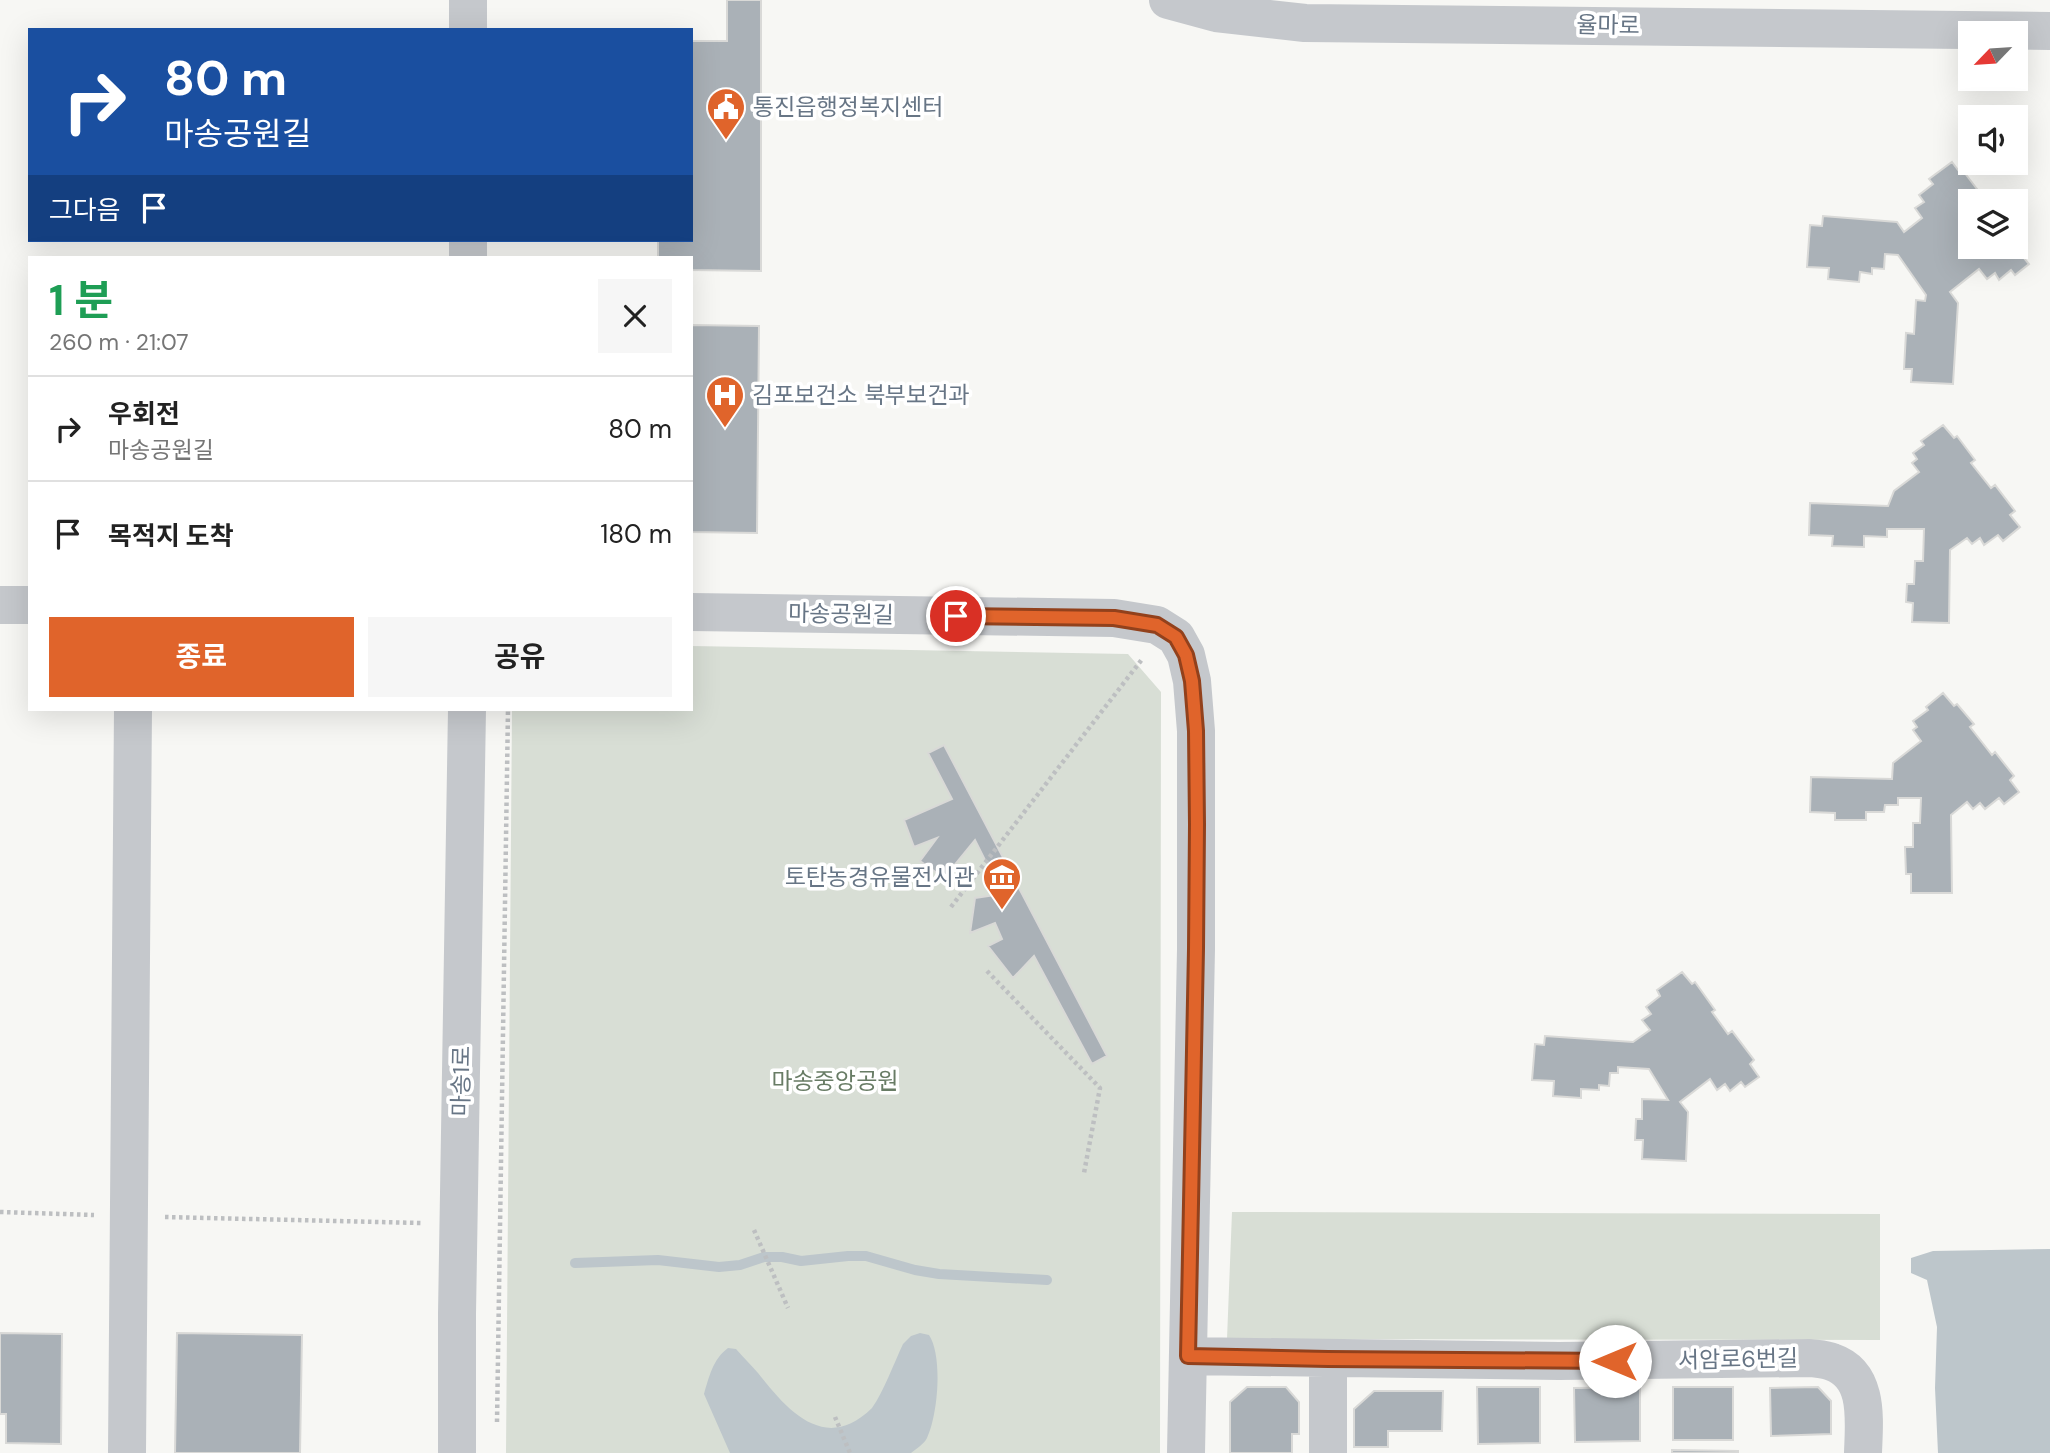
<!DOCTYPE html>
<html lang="ko">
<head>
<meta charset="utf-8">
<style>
	body { margin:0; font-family:"DM Sans","Noto Sans KR",sans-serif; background:#f6f6f6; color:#222; height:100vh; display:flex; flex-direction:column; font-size:26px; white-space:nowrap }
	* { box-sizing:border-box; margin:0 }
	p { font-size:23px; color:#767676 }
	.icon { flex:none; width:38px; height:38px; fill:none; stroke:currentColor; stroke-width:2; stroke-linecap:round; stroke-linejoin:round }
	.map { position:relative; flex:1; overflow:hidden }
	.details { position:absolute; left:28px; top:256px; width:665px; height:455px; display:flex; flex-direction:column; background:#fff; border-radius:0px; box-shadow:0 7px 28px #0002 }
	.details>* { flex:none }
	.top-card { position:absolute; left:28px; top:28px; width:665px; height:214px; border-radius:0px; box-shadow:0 7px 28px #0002; background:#1a4fa0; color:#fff; overflow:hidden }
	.needle { width:46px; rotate:245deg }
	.tools { position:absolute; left:1958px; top:21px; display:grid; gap:14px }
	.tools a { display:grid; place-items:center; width:70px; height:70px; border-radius:0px; background:#fff; box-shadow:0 7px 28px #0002; font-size:35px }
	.pin { position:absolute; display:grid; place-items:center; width:60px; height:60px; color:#fff; margin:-30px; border:4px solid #fff; border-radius:50%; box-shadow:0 2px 7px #0007 }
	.me { position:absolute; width:77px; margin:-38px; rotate:270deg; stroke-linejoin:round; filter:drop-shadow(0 0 5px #0008) }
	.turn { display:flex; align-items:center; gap:24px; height:147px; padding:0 21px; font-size:32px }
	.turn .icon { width:91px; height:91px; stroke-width:2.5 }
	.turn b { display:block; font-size:49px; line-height:60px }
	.then { display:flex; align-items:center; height:66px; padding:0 21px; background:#0003; gap:14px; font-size:26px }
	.round { display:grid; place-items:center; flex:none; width:74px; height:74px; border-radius:0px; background:#f6f6f6 }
	.head { display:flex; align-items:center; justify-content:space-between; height:119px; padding:0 21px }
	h1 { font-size:42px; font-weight:700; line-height:52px; color:#1e9e55 }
	.cta { display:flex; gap:14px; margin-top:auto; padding:14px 21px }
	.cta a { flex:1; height:80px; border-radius:0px; background:#e0642b; color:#fff; font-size:28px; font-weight:700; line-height:80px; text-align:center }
	.cta a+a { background:#f6f6f6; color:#222 }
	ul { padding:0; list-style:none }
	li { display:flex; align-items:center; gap:21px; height:105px; padding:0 21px; border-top:2px solid #e0e0e0 }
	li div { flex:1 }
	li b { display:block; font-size:26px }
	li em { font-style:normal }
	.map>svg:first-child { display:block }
	.green { fill:#d8ded5 }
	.water { fill:#bdc6cb }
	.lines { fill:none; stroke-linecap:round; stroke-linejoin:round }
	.stream { stroke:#bdc6cb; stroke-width:10 }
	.building { fill:#aab1b7; stroke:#d9d9d7; stroke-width:2 }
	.path { stroke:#bdbfc1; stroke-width:4.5; stroke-dasharray:3.5 3.5; stroke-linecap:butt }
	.minor { stroke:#c5c8cc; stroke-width:38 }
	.route-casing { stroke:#92411c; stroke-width:18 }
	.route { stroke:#e0642b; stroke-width:12 }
	.labels { text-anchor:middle; stroke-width:7; stroke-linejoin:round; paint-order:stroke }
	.street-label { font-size:23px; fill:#677585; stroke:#fff }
	.poi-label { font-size:23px; fill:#677585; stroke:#fff; text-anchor:start }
	.park-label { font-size:23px; fill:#687c65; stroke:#fff }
</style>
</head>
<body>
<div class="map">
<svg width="2050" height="1453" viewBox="0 0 2050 1453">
	<rect width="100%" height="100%" fill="#f7f7f4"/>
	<!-- green -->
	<path class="green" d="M691,646L1128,654L1161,692L1160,1453H506L512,709H691Z
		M1232,1212L1880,1214V1340L1227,1339Z"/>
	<!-- water -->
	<path class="water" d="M2050,1249V1453H1938L1935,1388L1937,1327L1927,1280L1911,1273V1258L1933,1251Z
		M920,1333L929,1335C943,1356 938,1415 927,1438C924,1444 917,1448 911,1453H730L704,1394C709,1377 713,1359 728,1348L736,1349C743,1357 751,1365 758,1373C789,1413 826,1453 872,1408C884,1391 894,1363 903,1344L911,1336Z"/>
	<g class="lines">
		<!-- stream -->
		<path class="stream" d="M575,1263L658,1260L719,1267L740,1265L764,1257H782L801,1261L848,1256H866L915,1270L939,1274L1047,1280"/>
	</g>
	<!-- building -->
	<path class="building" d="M727,0H761V271L691,270V257H658V240H691V41H727Z
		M1952,162L1961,174L1964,172L1983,197L1980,199L1981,201H1970V247H2016V239L2023,249L2019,252L2029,264L2015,275L2011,270L1999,280L1995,273L1987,279L1979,269L1950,292L1958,303L1953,384L1911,382L1912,369H1904L1906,333L1914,334L1916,300L1925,301L1926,295L1898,255L1885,254L1884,269L1872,268V274L1860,272L1859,282L1828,279L1829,268L1807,267L1810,225L1822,226L1823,216L1897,222L1904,232L1922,218L1915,208L1924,202L1919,195L1933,184L1929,179Z
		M691,325L759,326L757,533L691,532Z
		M1943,425L1954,438L1957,436L1975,460L1971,463L1991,488L1995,485L2015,511L2010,515L2020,527L2003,541L1998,535L1984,545L1980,538L1972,544L1967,538L1950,550L1949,623L1912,622L1913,603L1906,602L1907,584H1914L1915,561H1923L1924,529H1887V537L1864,536V547L1832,546L1833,536L1809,535L1810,503L1888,506L1894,491L1919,472L1912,463L1917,459L1913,453L1924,445L1921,441Z
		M1943,693L1954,706L1957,704L1974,724L1970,727L1992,755L1995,752L2014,776L2010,780L2019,792L2004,804L1999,798L1985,809L1980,803L1973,809L1967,802L1951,815L1952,893H1911V874H1906L1905,847H1913V823H1920L1921,798H1898V805H1885L1884,812H1866V820H1835V813L1810,812L1811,777L1892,779L1893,763L1921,741L1913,730L1917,727L1913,721L1928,710L1926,707Z
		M944,745L1107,1056L1092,1064L1034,956L1013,978L988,946L1002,939L995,923L970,933L975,898L1002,894L975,840L944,878L920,861L937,838L914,847L904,820L952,799L928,753Z
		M1682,972L1692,984L1695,982L1715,1010L1712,1012L1728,1034L1732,1031L1754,1060L1750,1064L1759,1077L1745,1087L1741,1082L1730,1091L1725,1084L1717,1090L1710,1079L1680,1102L1688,1112L1686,1161L1642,1159L1643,1140H1635L1636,1119H1642V1099L1668,1100L1649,1069L1618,1067V1073H1610L1609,1086L1599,1085V1090L1581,1089V1098L1553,1096L1554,1081L1532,1080L1535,1044L1544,1045L1545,1036L1633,1042L1650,1030L1642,1020L1651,1014L1646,1007L1660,996L1657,990Z
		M0,1333L62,1334L61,1444L6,1443V1414H0Z
		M177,1333L302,1335L300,1453H175Z
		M1247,1387H1286L1299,1402V1434H1292V1453H1230V1402Z
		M1477,1387H1540V1443L1478,1444Z
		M1640,1387V1441L1575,1442L1574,1388Z
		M1673,1387H1733V1440H1673Z
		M1818,1387L1831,1401V1434L1771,1436L1770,1388Z
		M1374,1391H1443L1442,1431H1388V1447H1354V1409Z
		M1672,1450L1738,1451V1453H1672Z"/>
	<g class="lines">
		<!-- path -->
		<path class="path" d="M951,907L1143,658
			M987,971L1100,1088L1084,1173
			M0,1212L94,1215
			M165,1217L422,1223
			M754,1230L788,1308
			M835,1417L850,1453
			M497,1422L508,709"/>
		<!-- minor -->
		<path class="minor" d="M468,0V30
			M1168,0L1216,13L1305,23L2050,31
			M468,240V257
			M0,605H30
			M691,612L1114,618L1157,625L1176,637L1186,655L1192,681L1196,731V949L1186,1453
			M1188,1356L1559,1361L1810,1358C1817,1359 1825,1359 1832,1362C1870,1375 1864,1421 1863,1453
			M127,1453L133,709
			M457,1453V1314L467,709
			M1328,1453V1359"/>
	</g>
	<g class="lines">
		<defs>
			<path id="route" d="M956,616L1114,618L1157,625L1176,637L1186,655L1192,681L1196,731L1197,824L1196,949L1188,1356L1328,1359L1615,1361"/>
		</defs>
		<!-- route casing -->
		<use href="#route" class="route-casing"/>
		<!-- route -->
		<use href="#route" class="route"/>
	</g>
	<!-- icons -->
	<defs>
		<symbol id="civic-pin" viewBox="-11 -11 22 30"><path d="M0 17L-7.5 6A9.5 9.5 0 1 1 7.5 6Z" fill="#e0642b" stroke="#fff"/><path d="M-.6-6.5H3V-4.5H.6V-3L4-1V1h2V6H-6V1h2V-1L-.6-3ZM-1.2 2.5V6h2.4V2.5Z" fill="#fff"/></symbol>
		<symbol id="hospital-pin" viewBox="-11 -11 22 30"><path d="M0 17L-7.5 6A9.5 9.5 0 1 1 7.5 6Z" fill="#e0642b" stroke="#fff"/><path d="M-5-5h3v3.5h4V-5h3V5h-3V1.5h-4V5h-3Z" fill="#fff"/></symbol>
		<symbol id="museum-pin" viewBox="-11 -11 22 30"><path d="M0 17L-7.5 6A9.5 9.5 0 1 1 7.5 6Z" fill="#e0642b" stroke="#fff"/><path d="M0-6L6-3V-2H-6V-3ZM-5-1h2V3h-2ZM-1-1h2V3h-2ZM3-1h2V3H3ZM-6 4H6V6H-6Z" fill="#fff"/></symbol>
	</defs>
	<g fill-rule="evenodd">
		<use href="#civic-pin" x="704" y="85" width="44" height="60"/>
		<use href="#hospital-pin" x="703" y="373" width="44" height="60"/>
		<use href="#museum-pin" x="980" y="855" width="44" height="60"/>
	</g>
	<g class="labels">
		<!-- street labels -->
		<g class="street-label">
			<text transform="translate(1608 25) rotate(1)" y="8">율마로</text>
			<text transform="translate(841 614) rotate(1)" y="8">마송공원길</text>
			<text transform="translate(461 1081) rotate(-89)" y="8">마송1로</text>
			<text transform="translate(1738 1359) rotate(-1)" y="8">서암로6번길</text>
		</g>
		<!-- poi labels -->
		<g class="poi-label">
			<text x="753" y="115">통진읍행정복지센터</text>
			<text x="752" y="403">김포보건소 북부보건과</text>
			<text x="975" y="885" text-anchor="end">토탄농경유물전시관</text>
		</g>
		<!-- park labels -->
		<g class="park-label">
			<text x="835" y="1089">마송중앙공원</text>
		</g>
	</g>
</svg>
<div class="tools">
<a><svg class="needle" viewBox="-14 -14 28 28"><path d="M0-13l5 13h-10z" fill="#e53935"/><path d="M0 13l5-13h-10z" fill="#767676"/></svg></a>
<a><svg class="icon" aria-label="sound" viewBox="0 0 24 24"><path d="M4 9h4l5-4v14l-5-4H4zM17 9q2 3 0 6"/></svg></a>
<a><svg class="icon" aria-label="layers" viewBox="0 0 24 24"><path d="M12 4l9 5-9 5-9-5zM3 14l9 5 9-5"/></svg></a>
</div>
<div class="pin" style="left:956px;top:616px;background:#d93025"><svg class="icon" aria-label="arrive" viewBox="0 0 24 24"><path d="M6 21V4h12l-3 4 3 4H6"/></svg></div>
<svg class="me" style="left:1615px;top:1361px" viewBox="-20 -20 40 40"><circle r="19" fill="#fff"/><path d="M0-13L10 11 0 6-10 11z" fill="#e0642b"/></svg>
<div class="top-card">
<div class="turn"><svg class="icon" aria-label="right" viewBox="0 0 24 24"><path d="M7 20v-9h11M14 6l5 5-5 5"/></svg><div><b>80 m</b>마송공원길</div></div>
<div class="then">그다음<svg class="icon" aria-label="arrive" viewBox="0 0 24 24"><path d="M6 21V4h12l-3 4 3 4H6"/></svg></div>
</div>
<section class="details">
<div class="head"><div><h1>1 분</h1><p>260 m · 21:07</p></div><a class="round"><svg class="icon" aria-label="close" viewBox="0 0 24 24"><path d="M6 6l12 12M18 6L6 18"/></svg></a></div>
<ul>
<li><svg class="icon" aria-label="right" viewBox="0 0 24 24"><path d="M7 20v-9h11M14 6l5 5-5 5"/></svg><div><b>우회전</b><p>마송공원길</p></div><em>80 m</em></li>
<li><svg class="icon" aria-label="arrive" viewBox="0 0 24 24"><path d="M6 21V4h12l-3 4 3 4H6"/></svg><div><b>목적지 도착</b></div><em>180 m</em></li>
</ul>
<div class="cta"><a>종료</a><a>공유</a></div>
</section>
</div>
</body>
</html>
